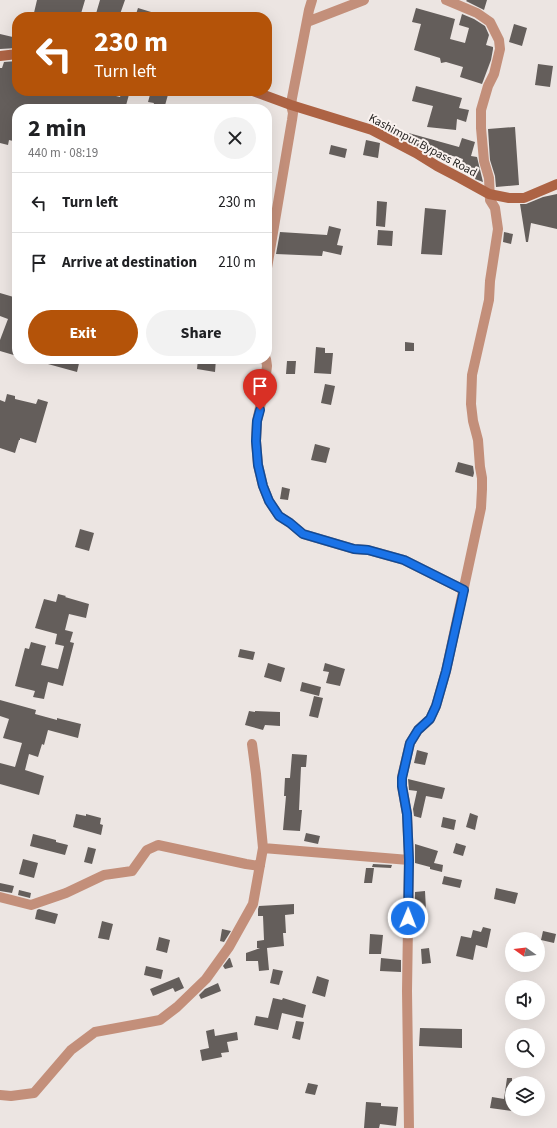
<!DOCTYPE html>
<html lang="en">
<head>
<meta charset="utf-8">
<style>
	body { margin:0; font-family:"Source Sans 3",sans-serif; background:#f2f2f2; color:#202124; height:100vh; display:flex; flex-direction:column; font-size:15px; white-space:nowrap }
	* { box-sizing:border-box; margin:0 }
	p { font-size:13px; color:#757577 }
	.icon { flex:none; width:22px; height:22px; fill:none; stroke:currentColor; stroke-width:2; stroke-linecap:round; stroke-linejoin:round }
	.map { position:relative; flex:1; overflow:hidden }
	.panel { position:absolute; left:12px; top:104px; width:260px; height:260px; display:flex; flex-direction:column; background:#fff; border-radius:16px; box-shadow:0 4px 16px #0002 }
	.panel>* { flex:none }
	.guide { position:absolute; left:12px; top:12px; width:260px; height:84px; border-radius:16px; box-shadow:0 4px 16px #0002; background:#b45309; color:#fff; overflow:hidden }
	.needle { width:26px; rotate:285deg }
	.tools { position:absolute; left:505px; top:932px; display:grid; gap:8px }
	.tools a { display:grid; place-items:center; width:40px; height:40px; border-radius:50%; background:#fff; box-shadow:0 4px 16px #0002; font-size:20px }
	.pin { position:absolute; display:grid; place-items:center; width:34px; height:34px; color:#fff; margin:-41px -17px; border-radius:50% 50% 50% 0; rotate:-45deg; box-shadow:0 0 4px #0007 }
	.pin .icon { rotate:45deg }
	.me { position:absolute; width:44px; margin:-22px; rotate:1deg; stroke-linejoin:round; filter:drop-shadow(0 0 3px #0008) }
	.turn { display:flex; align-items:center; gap:14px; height:84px; padding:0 16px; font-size:18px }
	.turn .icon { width:52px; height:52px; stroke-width:2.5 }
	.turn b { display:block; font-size:28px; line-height:34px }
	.round { display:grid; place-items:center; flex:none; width:42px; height:42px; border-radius:21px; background:#f2f2f2 }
	.headline { display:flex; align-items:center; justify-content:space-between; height:68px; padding:0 16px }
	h1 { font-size:24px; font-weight:700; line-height:30px }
	.button { display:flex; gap:8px; margin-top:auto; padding:8px 16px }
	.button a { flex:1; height:46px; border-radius:24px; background:#b45309; color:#fff; font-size:16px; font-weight:700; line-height:46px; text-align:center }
	.button a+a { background:#f2f2f2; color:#202124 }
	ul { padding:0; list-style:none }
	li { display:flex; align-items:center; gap:12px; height:60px; padding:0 16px; border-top:1px solid #e0e0e0 }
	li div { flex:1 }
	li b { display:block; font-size:15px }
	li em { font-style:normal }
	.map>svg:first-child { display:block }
	.building { fill:#645e5b }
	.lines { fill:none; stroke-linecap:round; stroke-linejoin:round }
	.minor { stroke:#c38f7a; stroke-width:10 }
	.secondary { stroke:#ad6344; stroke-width:10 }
	.route-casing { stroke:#114b97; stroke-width:10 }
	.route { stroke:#1a73e8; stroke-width:7 }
	.labels { text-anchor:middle; stroke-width:4; stroke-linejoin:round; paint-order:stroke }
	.street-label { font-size:12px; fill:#272523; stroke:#faf2ef }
</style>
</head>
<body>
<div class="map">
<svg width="557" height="1128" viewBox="0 0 557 1128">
	<rect width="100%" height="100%" fill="#ece5e2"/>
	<!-- building -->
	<path class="building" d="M37,0H85L80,17H33Z
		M100,0H125L119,17H95Z
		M467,0H487L484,10L466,1Z
		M138,8L161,15V17H135Z
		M416,8L455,19L450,39L465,43L469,28L459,25L462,14L474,19L485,26L489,35L486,45L493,47V49L491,60L482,84L460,77L463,67L446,62L441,63L440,58L414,50L421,24L412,22Z
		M514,24L527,28L522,46L509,42Z
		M0,34L17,38V48L0,49Z
		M17,61V91H96L120,97L122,91H130L125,109H63L64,108L48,104L47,109H17V142L9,140L8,145L0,143V68H2L4,62Z
		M538,64L553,66L550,87L535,85Z
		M416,86L462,98L459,108L469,110L466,122L457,119L456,130L427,127L433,106L412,101Z
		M151,91H169L164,109H152L154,103L148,102Z
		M515,127L519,185L496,187L495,176L490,160L488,129Z
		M405,132L459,147L462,138L475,142L471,156L477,157L483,182L475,179L477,173L461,168L463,159L436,151V152L421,148L403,139Z
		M366,140L380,143L378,158L363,155Z
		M331,145L347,149L345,158L329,154Z
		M557,194V229L531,223L528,242H526L520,204H526L543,197Z
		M377,201L387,202L385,227L376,226Z
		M425,208L446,210L442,255L421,254Z
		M329,226L341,229L337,245L343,246L341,255L323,251L322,256L276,254L280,232L327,235Z
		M378,230L393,231L392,246L377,245Z
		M504,232L513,234L511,244L503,242Z
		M0,293L17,298V356L0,351V340L8,319L0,316Z
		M405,342L414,343V351H405Z
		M316,347L325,348V353H333L331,374L314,373Z
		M37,359H80L77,372L37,361Z
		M198,359H216L215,372L197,369Z
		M287,361H296L295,374H286Z
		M325,384L335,386L331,405L321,403Z
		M7,394L15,396V399L36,404L38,399L48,402L36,443L20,438V440H19L15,453L0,448V400L5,402Z
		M315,444L330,448L326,463L311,460Z
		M458,462L473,466L474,473L473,477L455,472Z
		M282,487L290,489L288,500L280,499Z
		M80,529L94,533L89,551L75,547Z
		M58,594L66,596L65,597L89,604L86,618L69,614L65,630L73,632L70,642L74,643L63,686L48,682L44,699L33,697L35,691L15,686L25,648L29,649L31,642L46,646L41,665L58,669L64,646L55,644L57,634L35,628L44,599L56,602Z
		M240,649L255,652L253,660L238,657Z
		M268,663L285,668L281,682L264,677Z
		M325,663L345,669L340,686L326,683L329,672L323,671Z
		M302,682L321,687L319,696L300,691Z
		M314,696L323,698L318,718L309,716Z
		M0,700L36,710L35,714L57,720V718L81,724L78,738L48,730L44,745L42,744L38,757L29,754L25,770L44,776L39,795L0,784V763L15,767L22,743L3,738L9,719L0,716Z
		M249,711L255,712V711L280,712V726L265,725L263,730L245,725Z
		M417,750L428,753L425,765L414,763Z
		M292,754L307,755L306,767H301L299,810H302L300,831L283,830L286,796H284L285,778H290Z
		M408,779L445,788L442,799L426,796L421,818L414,816L413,809L417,791L409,790Z
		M470,813L478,816L475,830L466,827Z
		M76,814L86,816V814L101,818L100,824L103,825L101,835L73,827Z
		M443,817L456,820L454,830L441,827Z
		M306,833L320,836L318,844L304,841Z
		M33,834L56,840V842L68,845L65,855L30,846Z
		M456,843L466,846L463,856L453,853Z
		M415,844L438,851L434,863L443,865L442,872L430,869V867L415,863Z
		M88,847L96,849L92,864L84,862Z
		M23,859L38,863L34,878L19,874Z
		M373,864L392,865L391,868L372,867Z
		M366,868H374L372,883H364Z
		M444,876L462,880L460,888L442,884Z
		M0,883L14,886L12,893L0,891Z
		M496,888L518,893L515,904L494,899Z
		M19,890L31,893L30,898L18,895Z
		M425,891L426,910L415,911V892Z
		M294,904V914L285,915L286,933H283L284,946L267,948L269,970L259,971L258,961H246V953L260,948H257V941L264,940L263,916H258V909L259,906Z
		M39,909L58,914L55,924L35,919L37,910Z
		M102,921L113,924L109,940L98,938Z
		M483,927L491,929L487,948L476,945L473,960L456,956L461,936L471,938L473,930L481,932Z
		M222,929L231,931L224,942L220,941Z
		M543,931L556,934L554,943L541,940Z
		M370,934L383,935L381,954H369Z
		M159,937L170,940L167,953L156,950Z
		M429,948L431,963L422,964L421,949Z
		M229,958H230L233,967L225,969L223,966Z
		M381,958L401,960V972L380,971Z
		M146,966L163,970L161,979L144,975Z
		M273,969L283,971L279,985L270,983Z
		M317,976L329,980L325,997L312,993Z
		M179,977L184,988L175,992L173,988L153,996L150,989Z
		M218,983L221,991L201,999L199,995L205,989Z
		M273,998L282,1000L283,998L306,1005L303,1018L282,1013L278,1030L254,1025L256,1016L268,1018Z
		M296,1021L304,1022L300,1040L292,1038Z
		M420,1028L462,1029V1048L419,1046Z
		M214,1029L215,1036L237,1032L238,1040L227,1042L229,1052L221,1053L222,1057L202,1061L200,1050L209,1048L206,1031Z
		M507,1078H512V1111L490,1108L492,1097L504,1099Z
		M308,1083L318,1085L315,1095L305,1093Z
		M366,1102L381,1103V1106L398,1107L396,1126L380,1124L379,1128H364Z"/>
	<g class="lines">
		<!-- minor -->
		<path class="minor" d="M307,22L364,0
			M267,268L292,120L293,113L291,105L292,98L309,10L312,0
			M266,359L267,366L264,389L257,421L256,441L258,465L263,486L269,501L279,516L290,523L303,534L354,549L368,550L404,560L464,590
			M263,848L409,860
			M0,897L31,905L66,893L104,875L132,871L147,850L158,845L246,864L260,866
			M0,1095L11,1096L34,1093L71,1050L95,1032L160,1020L177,1007L206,979L229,947L253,904L263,848L256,774L252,744
			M409,1128L407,991L409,860L407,814L402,786V777L410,743L418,730L430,719L436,706L446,671L481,508L482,489V478L480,467L478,440L473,421L471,404L472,375L489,300L490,281L498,229L495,208L490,200L489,178L484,161L481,128V110L488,86L494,74L500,49L499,40L490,22L477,13L446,0"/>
		<!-- secondary -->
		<path class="secondary" d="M0,56L17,54
			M253,91L291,105L372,130L416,153L437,166L460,178L489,194L509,198H524L557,184"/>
	</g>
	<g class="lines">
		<defs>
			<path id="route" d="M260,410L257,421L256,441L258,465L263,486L269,501L279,516L290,523L303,534L354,549L368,550L404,560L464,590L446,671L436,706L430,719L418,730L410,743L402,778V786L407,814L409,860L408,918"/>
		</defs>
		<!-- route casing -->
		<use href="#route" class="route-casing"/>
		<!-- route -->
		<use href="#route" class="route"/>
	</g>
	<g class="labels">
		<!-- street labels -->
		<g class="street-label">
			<text transform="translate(423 145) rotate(28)" y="4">Kashimpur Bypass Road</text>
		</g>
	</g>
</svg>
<div class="tools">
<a><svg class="needle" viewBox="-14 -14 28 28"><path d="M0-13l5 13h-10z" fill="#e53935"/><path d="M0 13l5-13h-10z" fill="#757577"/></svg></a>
<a><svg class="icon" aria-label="sound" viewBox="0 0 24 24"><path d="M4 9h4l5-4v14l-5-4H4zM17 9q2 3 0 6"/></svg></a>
<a><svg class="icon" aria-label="search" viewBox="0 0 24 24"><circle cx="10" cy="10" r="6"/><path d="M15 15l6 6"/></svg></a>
<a><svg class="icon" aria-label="layers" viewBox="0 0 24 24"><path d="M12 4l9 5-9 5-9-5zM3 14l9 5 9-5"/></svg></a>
</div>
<div class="pin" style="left:260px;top:410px;background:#d93025"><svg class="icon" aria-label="arrive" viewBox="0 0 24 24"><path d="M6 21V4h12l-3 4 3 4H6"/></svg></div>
<svg class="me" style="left:408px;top:918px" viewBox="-20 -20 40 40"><circle r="17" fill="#1a73e8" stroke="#fff" stroke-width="3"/><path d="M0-11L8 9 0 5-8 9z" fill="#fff"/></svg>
<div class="guide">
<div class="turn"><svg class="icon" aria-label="left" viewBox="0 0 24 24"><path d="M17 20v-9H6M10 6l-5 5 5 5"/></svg><div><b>230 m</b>Turn left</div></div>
</div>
<section class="panel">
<div class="headline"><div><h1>2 min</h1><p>440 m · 08:19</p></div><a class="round"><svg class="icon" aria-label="close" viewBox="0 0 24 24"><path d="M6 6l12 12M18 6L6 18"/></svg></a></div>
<ul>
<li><svg class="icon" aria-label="left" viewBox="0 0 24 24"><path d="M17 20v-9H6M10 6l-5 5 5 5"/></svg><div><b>Turn left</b></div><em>230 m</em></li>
<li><svg class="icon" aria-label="arrive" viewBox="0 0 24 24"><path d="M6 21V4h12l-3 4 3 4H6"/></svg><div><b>Arrive at destination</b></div><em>210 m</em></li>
</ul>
<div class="button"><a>Exit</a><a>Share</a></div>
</section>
</div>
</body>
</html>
